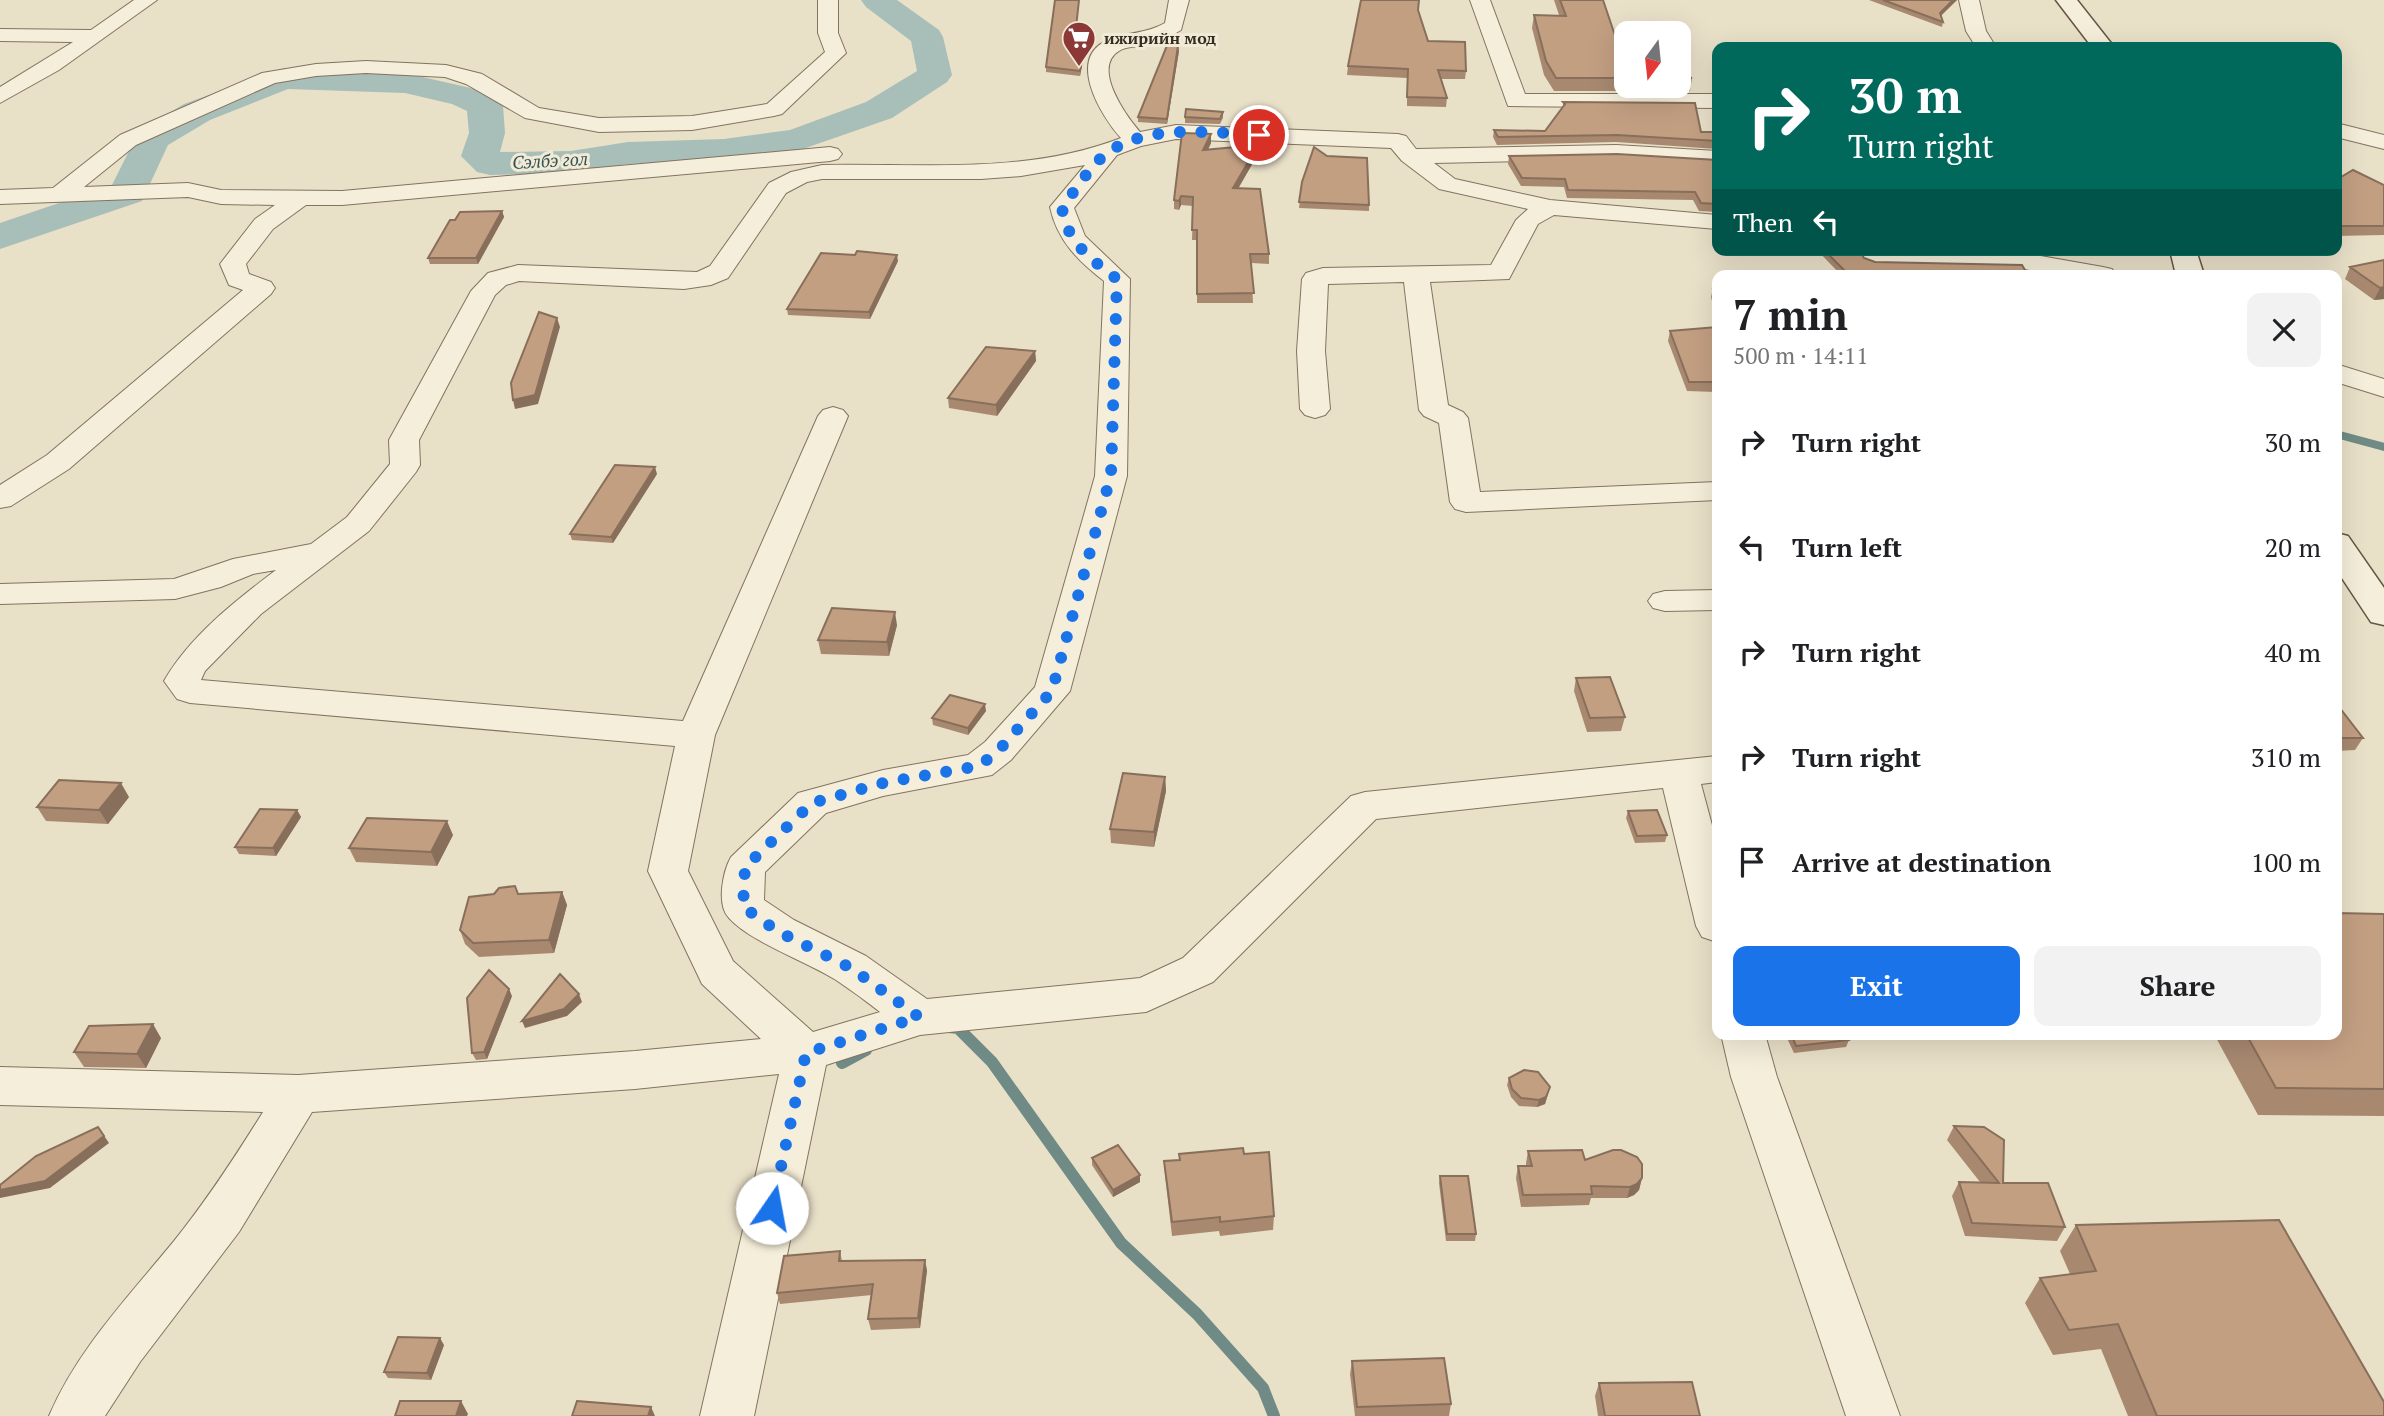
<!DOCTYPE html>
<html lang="en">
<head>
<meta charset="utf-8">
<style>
	body { margin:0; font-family:"PT Serif",serif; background:#f2f2f2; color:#202124; height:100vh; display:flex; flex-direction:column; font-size:26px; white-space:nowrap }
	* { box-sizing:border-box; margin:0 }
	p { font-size:23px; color:#757577 }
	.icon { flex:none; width:38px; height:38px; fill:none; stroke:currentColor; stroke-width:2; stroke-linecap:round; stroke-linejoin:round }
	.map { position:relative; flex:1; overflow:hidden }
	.panel { position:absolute; left:1712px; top:270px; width:630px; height:770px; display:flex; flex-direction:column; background:#fff; border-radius:14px; box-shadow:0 7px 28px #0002 }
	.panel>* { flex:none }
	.guide { position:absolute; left:1712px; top:42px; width:630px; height:214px; border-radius:14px; box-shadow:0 7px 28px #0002; background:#00695c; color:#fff; overflow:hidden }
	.needle { width:46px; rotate:195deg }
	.tools { position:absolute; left:1614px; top:21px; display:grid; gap:14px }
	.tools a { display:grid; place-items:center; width:77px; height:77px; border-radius:14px; background:#fff; box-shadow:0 7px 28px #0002; font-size:35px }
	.pin { position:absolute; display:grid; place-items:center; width:60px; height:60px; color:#fff; margin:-30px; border:4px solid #fff; border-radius:50%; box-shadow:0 2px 7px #0007 }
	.me { position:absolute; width:77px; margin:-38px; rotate:12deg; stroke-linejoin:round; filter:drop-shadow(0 0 5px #0008) }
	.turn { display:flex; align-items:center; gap:24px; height:147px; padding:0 21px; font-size:32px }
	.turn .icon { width:91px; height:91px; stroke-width:2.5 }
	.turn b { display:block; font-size:49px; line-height:60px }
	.then { display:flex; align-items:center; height:66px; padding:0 21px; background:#0003; gap:14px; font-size:26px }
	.round { display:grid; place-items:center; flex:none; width:74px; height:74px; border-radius:14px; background:#f2f2f2 }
	.head { display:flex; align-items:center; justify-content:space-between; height:119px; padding:0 21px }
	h1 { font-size:42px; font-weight:700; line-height:52px }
	.button { display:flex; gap:14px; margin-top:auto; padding:14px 21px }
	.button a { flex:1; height:80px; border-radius:14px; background:#1a73e8; color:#fff; font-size:28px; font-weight:700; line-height:80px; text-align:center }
	.button a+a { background:#f2f2f2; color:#202124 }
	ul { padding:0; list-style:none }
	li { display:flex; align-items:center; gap:21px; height:105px; padding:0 21px }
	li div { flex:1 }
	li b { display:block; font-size:26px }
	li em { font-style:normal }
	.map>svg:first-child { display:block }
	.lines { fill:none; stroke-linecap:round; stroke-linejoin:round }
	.stream-far1 { stroke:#708b85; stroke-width:8 }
	.stream { stroke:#708b85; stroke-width:12 }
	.river { fill:#a8beb8; fill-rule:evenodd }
	.minor-casing { stroke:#83735f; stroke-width:2 }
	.secondary-casing { stroke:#655542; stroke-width:3 }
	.minor { fill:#f5eeda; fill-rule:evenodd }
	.secondary { fill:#f5eeda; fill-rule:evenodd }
	.wall { fill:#a88970 }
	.shaded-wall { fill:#886f5b }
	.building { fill:#c39f82; stroke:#886f5b; stroke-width:2 }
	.route { stroke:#1a73e8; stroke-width:12; stroke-dasharray:0 21.6 }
	.labels { text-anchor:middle; stroke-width:6; stroke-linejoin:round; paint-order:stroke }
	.far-poi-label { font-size:16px; font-weight:bold; fill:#352b21; stroke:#f1ead6; text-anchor:start }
	.far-water-label { font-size:18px; font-style:italic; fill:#325352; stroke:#f1ead6 }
</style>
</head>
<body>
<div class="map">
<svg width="2384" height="1416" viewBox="0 0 2384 1416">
	<rect width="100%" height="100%" fill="#e9e0c8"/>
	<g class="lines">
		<!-- stream-far1 -->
		<path class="stream-far1" d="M2336,434L2384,447"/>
		<!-- stream -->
		<path class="stream" d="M949,1027L958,1028L992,1062L1121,1243L1197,1314L1263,1388L1274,1416
			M842,1063L866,1050"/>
		<!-- river -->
		<path class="river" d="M861,0H897L939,30L943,37L952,75L947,82L892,118L797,151L724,161L628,164L571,173L490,175L477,172L461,156L469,133L467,111L452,104L405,93L288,89L210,120L168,145L142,201L0,249V223L112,185L139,131L184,104L284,68L405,73L475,89L498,98L503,106L505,133L500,152L571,151L628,142L724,139L790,130L866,102L917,71L911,41L866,7Z"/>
		<defs>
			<path id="minor" d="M134,0H157L59,70L0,103V87L73,42L0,41V29L91,30Z
				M818,0H838V33L846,53L782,114L774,116L692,130L599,132L525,118L466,84L445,77L366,73L316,76L275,83L136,145L84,187L188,183L221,190L342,191L830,147L838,149L842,154L838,159L830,161L342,205H306L273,229L246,264L249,274L271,282L275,288L271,294L69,469L11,506L0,508V485L47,455L243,290L229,285L220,264L255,219L275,205L221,204L188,197L0,204V190L53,188L120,135L262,73L316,64L366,61L446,65L482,74L539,108L599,118L692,116L767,104L825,52L818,33Z
				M1169,0H1189L1181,30C1170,37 1159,42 1146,45C1138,47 1126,46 1119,51C1091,68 1127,117 1140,132L1176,125L1398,134L1406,136L1416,149L1616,145L1717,151V165L1616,159L1434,163L1455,179L1550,200L1717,215V229L1554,215L1538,224L1509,279L1430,282L1448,405L1463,412L1468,418L1480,492L1717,482V500L1466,512L1455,509L1450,502L1439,423L1424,416L1419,410L1404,282L1328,284L1325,351L1330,409L1325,415L1315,418L1305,415L1300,409L1297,351L1302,279L1306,273L1323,268L1491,265L1516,220L1528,209L1439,189L1402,161L1391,148L1176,139L1141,146L1117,155L1074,208L1085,236L1130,279L1127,476L1070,691L1011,760L992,775L883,796L826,813L765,872L764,900L794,920L866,956L927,999L1140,978L1183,958L1351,796L1365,792L1717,756V782L1701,784L1717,844V942L1702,937L1696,926L1663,788L1376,819L1213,982L1146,1012L920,1035L826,1065L754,1416H700L779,1074L635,1089L312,1112L239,1232L140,1362L105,1416H49C77,1350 129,1296 174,1241C207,1200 235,1157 263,1112L0,1105V1067L298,1075L635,1051L761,1039L702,984L648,871L675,746L190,703L177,699L164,681C190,636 235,601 276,570L253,574L221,587L175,599L0,604V584L174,579L233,559L311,544L347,517L390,464L389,440L471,291L488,273L518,265L697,272L710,266L769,183L791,172L822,165C923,163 1025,175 1121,138C1102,117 1065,58 1108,40C1127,32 1146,34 1165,23ZM1085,165L1050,207C1057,240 1078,261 1104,281L1095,476L1035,687L985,742L968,755L883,770L798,793L731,857C723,871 716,905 729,918C752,943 806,961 836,980C851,990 866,1001 880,1012L813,1032L733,961L688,871L715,735L848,416L843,410L833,407L823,410L818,416L683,721L201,680L205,671L261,614L369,531L416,472L420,465L419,440L495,295L506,285L519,281L684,289L711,285L728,278L786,193L807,182L822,179H981L1021,176Z
				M1470,0H1490L1525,94H1717V108L1508,106Z
				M1959,0H1979L1986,31L1996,47H1976L1966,31Z
				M2336,123L2384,135V149L2336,137Z
				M1855,250L2024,253L2103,267L2112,269L2116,275H2058L2024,269L1873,265L1864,262Z
				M2336,364L2384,379V397L2336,382Z
				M1717,590V610L1665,611L1653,608L1648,601L1653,594L1665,591Z
				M1721,1034H1765L1777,1077L1900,1416H1846L1731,1077Z"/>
			<path id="secondary" d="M2056,0H2077L2114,47H2092Z
				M2170,250H2196L2204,275H2176Z
				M2336,533L2348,536L2384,588V625L2371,622L2336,569Z"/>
		</defs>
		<!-- minor casing -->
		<use href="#minor" class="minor-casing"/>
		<!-- secondary casing -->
		<use href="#secondary" class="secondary-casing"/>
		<!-- minor -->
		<use href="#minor" class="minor"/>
		<!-- secondary -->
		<use href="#secondary" class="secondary"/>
	</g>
	<!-- wall -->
	<path class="wall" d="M1554,0H1603L1624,62H1626V86H1678V74L1692,78L1690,91H1554L1544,75L1532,28L1534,15H1559Z
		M1869,0H1957L1941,16L1943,22L1942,27Z
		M1418,11L1428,41L1466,71L1465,79H1441L1447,98L1446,107L1407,106V78L1347,75L1348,66Z
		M1087,32V37L1080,76L1046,72V67L1076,36Z
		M1179,51L1167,124L1138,122V117Z
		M1563,102L1701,132H1717V149L1616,142L1497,145L1493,137L1494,130L1545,131L1563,107Z
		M1223,112V118L1220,124L1185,123V117Z
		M1211,134V143L1208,150L1258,145V154L1238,189L1269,254V264L1251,263L1253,303H1197V240H1192L1193,206L1181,205L1179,210L1174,209V200Z
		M1509,156L1717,160V212L1699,211L1693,200L1567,198L1564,187L1521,186L1508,164Z
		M2336,180L2384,185V235L2336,236Z
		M1302,182L1369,205V211L1299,208Z
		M502,211L504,217L478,264H430L428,258L455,220Z
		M1817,250H1859L1864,258L1875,262L2028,275H1841Z
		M2384,260V299L2374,300L2345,279L2350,267Z
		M898,261L870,319L788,315L787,309Z
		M1713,289H1717V320L1711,297Z
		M1717,327L1716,392L1687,391L1668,341L1670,331Z
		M1035,351L1036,361L997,416L949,408L948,398Z
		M657,474L613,543L572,540L570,534Z
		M897,625L889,656L821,654L818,640Z
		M1576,678L1625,717L1621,731L1587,732L1574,691Z
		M2336,703L2363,738L2355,750L2336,751Z
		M986,711L968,735L933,725L932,718Z
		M1165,777L1166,791L1154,847L1111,843L1110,829Z
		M129,797L108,824L46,821L37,807Z
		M297,810L301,817L276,856L239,854L235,847Z
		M1628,811L1667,835L1665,842L1635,843L1626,818Z
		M453,835L437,866L356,862L349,848Z
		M515,886L518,894L562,892L567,905L554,953L479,957L465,944L460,930L494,894Z
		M2384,914V1116L2258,1115L2214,1034H2336Z
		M512,996L487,1059L476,1060L472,1053Z
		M1785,1034H1846L1849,1040L1846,1047L1794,1053Z
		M161,1038L146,1068L84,1067L74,1052Z
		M1509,1078L1548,1094L1545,1104L1537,1107L1519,1106L1511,1097L1507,1085Z
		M1954,1126L2003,1183L2065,1227L2057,1241L1965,1236L1952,1196L1959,1182H1980L1947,1140Z
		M1528,1151L1585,1160L1642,1178L1639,1190L1634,1195L1627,1198H1591L1589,1205L1521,1207L1516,1178L1518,1166H1526V1163Z
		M1244,1154L1274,1216L1273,1230L1220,1236L1219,1231L1172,1236L1165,1175L1164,1161Z
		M1092,1158L1140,1182L1113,1197L1092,1165Z
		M1440,1176L1476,1234L1475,1241H1446L1439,1183Z
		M2076,1225L2384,1416H2128L2101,1349L2053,1355L2025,1303L2040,1278L2070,1274L2060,1251Z
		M840,1251L842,1261L927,1270L920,1328L871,1330L868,1319L872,1295L780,1304L777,1293Z
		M444,1345L431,1380L388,1378L384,1372Z
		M1352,1361L1451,1404L1449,1416H1355L1350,1374Z
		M1599,1383L1700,1416H1598L1595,1396Z"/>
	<!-- shaded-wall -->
	<path class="shaded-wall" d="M1953,0H1957L1938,18L1940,13Z
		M1087,32V37L1080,76V71Z
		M1178,46L1179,51L1167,124V119Z
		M1211,134V143L1203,159V150Z
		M1258,145V154L1233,197V188Z
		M1181,196V205L1179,210V201Z
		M502,211L504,217L478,264L476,258Z
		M897,255L898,261L870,319L869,312Z
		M2384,287V299L2374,300L2380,288Z
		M557,318L560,327L538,404L515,409L513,400Z
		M1035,351L1036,361L997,416L996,405Z
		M655,467L657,474L613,543L611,537Z
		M895,612L897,625L889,656L887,642Z
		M985,704L986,711L968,735V728Z
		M1165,777L1166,791L1154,847V832Z
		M121,783L129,797L108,824L99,810Z
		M297,810L301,817L276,856L273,848Z
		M447,821L453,835L437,866L431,852Z
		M562,892L567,905L554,953L549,940Z
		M509,989L512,996L487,1059L484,1052Z
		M579,994L582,1002L567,1016L525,1028L522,1021Z
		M153,1024L161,1038L146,1068L137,1054Z
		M1550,1087L1545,1104L1537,1107L1539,1100Z
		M98,1127L109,1143L50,1188L0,1198V1190Z
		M1140,1175V1182L1113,1197V1190Z
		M1642,1178L1639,1190L1634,1195L1627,1198L1630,1187Z
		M925,1260L927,1270L920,1328L918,1318Z
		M440,1338L444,1345L431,1380L427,1373Z
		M461,1401L468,1414L467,1416H456Z
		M651,1407L655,1416H648Z"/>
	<!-- building -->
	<path class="building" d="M1055,0H1079L1075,37L1087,32L1080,71L1046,67Z
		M1361,0H1419L1418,10L1428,41L1465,42L1466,71L1438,70L1447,98L1407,97L1408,69L1348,66Z
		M1560,0H1603L1624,62H1626V78H1556L1546,61L1534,15L1566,16Z
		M1883,0H1953L1940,13L1943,22Z
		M1168,43L1178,46L1167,119L1138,117Z
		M1678,74L1692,78H1678Z
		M1563,102L1695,103L1701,132H1717V141L1617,135L1498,137L1494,130L1545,131L1565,104Z
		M1186,109L1223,112L1220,119L1185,117Z
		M1182,133L1211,134L1203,150L1258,145L1233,188L1260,189L1269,254H1250L1254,293L1197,294V230H1192L1193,197L1181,196L1179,201L1174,200Z
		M1314,147L1327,156L1367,158L1369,205L1299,202L1302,182Z
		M1617,154L1717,160V204L1701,203L1695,192L1568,190L1565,179L1522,178L1509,156Z
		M2353,170L2384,185V226H2336V180Z
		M502,211L476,258H428L450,220H455L460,212Z
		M1824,250H1859L1864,258L1875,262L2022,265L2028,275H1849Z
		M857,251L897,255L869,312L787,309L821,253L855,255Z
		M2384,260V287L2380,288L2350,267Z
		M1713,289H1717V304Z
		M539,312L557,318L535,395L513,400L511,383Z
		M1717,327V382H1689L1670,331Z
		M986,347L1035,351L996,405L948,398Z
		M615,465L655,467L611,537L570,534Z
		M832,608L895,612L887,642L818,640Z
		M1610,677L1625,717L1590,718L1576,678Z
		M950,695L985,704L968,728L932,718Z
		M2336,703L2363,738H2336Z
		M1123,773L1165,777L1154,832L1110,829Z
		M59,780L121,783L99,810L37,807Z
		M260,809L297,810L273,848L235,847Z
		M1657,810L1667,835L1637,836L1628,811Z
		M367,818L447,821L431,852L349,848Z
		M515,886L518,894L562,892L549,940L473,943L460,930L469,897L494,894L499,888Z
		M2336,913L2384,914V1089L2276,1088L2246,1034H2336Z
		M489,970L509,989L484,1052L472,1053L467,998Z
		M560,974L579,994L564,1009L522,1021Z
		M153,1024L137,1054L74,1052L89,1026Z
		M1791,1034H1846L1849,1040L1796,1046Z
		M1524,1070L1538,1072L1550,1087L1546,1097L1539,1100L1521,1098L1512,1089L1509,1078Z
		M1954,1126L1984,1127L2004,1140L2003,1183H2048L2065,1227L1972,1223L1959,1182L1999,1183Z
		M98,1127L104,1136L45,1181L0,1190V1185L36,1156Z
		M1118,1145L1140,1175L1113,1190L1092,1158Z
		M1243,1148L1244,1154L1269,1152L1274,1216L1220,1222V1217L1172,1222L1164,1161L1180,1160L1179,1154Z
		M1582,1150L1585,1160L1613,1150H1621L1637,1157L1642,1164V1178L1637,1184L1630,1187L1591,1186L1592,1194L1523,1195L1518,1166H1532L1528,1151Z
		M1440,1176H1468L1476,1234H1447Z
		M2279,1220L2384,1402V1416H2157L2118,1324L2069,1330L2040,1278L2096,1271L2076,1225Z
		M840,1251L839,1261L925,1260L918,1318L868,1319L873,1284L777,1293L784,1256Z
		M398,1337L440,1338L427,1373L384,1372Z
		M1444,1358L1451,1404L1357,1407L1352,1361Z
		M1692,1382L1700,1416H1605L1599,1383Z
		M400,1401H461L456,1416H395Z
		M577,1401L651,1407L648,1416H572Z"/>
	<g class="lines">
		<!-- route -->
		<path class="route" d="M772,1208L806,1053L919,1017L851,968L779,932L743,907L745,867L812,803L883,783L979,766L998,751L1052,691L1111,475L1117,279C1091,259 1066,242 1062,207C1076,190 1090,166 1107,153C1149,123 1212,133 1259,135"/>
	</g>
	<!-- icons -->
	<defs>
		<symbol id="supermarket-pin" viewBox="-11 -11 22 30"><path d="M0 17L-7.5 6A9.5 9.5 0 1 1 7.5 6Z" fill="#8b3836" stroke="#f1ead6"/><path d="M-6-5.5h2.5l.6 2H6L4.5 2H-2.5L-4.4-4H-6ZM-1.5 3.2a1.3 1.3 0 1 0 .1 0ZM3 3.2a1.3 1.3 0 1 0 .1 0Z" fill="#fff"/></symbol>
	</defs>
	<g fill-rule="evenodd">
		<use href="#supermarket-pin" x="1060" y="19" width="38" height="52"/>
	</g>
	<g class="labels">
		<!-- far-poi labels -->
		<g class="far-poi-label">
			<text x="1104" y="44">ижирийн мод</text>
		</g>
		<!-- far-water labels -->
		<g class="far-water-label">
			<text transform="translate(550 161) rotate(-3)" y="6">Сэлбэ гол</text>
		</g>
	</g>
</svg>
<div class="tools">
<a><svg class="needle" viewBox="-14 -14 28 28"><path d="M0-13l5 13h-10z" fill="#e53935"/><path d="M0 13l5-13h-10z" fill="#757577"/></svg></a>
</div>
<div class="pin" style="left:1259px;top:135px;background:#d93025"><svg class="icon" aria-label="arrive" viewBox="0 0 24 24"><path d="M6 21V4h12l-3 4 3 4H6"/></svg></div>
<svg class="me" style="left:772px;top:1208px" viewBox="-20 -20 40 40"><circle r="19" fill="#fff"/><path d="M0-13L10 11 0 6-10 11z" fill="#1a73e8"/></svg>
<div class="guide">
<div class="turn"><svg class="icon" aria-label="right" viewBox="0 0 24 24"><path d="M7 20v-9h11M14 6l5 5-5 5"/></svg><div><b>30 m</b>Turn right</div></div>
<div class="then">Then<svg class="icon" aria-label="left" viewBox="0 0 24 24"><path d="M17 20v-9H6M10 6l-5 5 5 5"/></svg></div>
</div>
<section class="panel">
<div class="head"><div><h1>7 min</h1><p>500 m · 14:11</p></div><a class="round"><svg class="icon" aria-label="close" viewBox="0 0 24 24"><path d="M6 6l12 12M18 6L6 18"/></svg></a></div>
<ul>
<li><svg class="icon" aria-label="right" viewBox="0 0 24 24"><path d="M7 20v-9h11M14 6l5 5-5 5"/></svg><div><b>Turn right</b></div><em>30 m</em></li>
<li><svg class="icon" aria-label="left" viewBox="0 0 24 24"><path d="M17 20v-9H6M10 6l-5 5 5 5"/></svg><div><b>Turn left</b></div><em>20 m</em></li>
<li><svg class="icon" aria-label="right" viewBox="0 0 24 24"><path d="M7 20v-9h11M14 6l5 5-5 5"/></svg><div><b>Turn right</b></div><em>40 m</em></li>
<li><svg class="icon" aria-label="right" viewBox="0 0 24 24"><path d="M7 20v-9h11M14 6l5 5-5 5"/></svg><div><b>Turn right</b></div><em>310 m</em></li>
<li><svg class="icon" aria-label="arrive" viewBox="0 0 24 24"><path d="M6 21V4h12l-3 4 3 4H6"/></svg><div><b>Arrive at destination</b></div><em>100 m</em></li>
</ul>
<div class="button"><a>Exit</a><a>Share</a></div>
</section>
</div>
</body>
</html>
